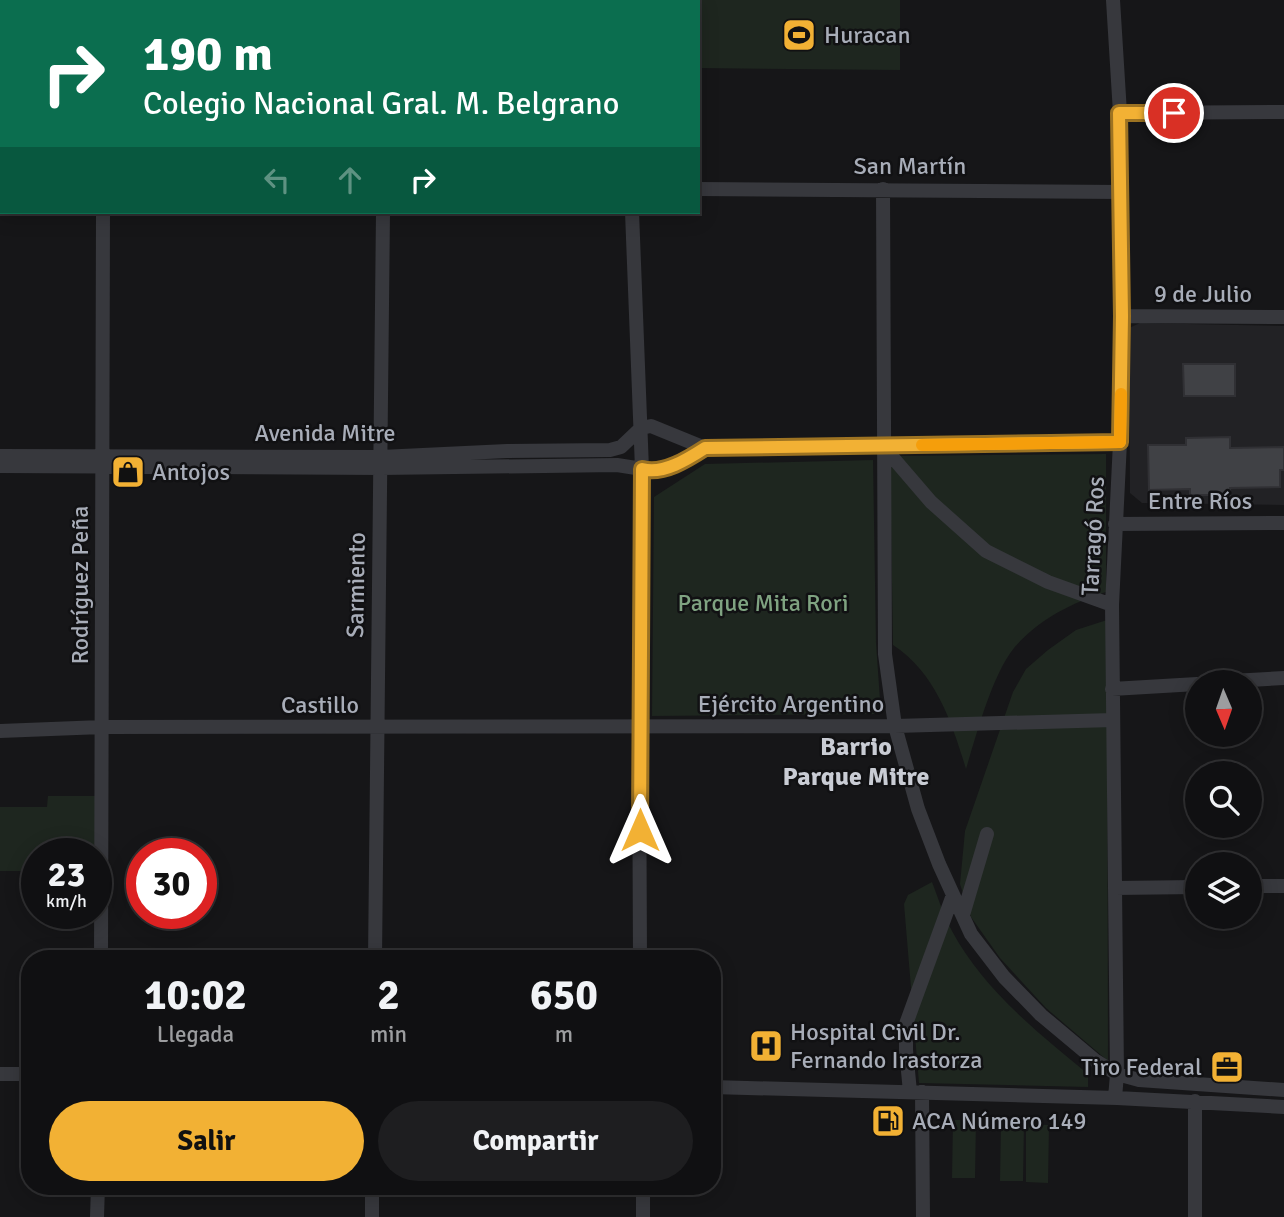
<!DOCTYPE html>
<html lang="es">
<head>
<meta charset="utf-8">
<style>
	body { margin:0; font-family:Signika,sans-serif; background:#1e1e20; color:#f1f3f6; height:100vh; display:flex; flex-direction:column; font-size:26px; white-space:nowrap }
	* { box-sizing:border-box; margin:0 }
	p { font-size:23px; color:#9c9d9f }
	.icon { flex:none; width:38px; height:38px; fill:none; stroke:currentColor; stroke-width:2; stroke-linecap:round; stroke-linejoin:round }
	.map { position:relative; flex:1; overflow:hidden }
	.sheet { position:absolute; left:21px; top:950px; width:700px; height:245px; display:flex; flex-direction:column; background:#101012; border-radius:28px; box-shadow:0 4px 18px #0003,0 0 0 2px #303032 }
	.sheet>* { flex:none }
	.banner { position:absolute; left:0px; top:0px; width:700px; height:214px; box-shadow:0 4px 18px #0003,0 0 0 2px #303032; background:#0b6e4f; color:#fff; overflow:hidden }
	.needle { width:46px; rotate:178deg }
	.controls { position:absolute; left:1185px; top:670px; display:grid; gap:14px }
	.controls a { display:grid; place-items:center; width:77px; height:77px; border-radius:50%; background:#101012; box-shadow:0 4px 18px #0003,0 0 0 2px #303032; font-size:35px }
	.speed { position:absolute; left:21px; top:838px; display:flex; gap:14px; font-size:35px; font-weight:700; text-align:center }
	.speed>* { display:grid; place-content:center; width:91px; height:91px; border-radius:50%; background:#101012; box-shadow:0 4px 18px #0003,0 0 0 2px #303032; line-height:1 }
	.speed small { font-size:18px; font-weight:400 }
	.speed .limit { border:10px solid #d22; background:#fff; color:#111 }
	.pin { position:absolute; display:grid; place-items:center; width:60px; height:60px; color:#fff; margin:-30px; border:4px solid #fff; border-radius:50%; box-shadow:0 2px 7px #0007 }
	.me { position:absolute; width:77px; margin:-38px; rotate:0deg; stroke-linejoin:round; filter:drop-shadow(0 0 5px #0008) }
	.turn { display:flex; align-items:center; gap:24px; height:147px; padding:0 28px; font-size:32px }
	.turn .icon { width:91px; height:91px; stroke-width:2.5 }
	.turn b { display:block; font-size:49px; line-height:60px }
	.lanes { display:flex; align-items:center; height:66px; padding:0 28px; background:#0003; justify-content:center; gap:35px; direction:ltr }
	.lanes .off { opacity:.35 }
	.eta { display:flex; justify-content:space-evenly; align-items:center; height:119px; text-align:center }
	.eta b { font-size:42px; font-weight:800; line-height:49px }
	.primary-button { display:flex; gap:14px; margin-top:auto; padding:14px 28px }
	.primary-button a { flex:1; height:80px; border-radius:42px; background:#f2b134; color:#111; font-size:28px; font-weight:800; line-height:80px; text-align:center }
	.primary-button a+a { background:#1e1e20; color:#f1f3f6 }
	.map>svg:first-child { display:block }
	.built { fill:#222225 }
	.park { fill:#1e261f }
	.building { fill:#404145; stroke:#303034; stroke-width:2 }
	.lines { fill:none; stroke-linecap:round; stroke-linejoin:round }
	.minor { stroke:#37383d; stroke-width:14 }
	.route-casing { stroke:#9d7322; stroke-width:18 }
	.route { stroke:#f2b134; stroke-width:12 }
	.slow { stroke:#f59e0b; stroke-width:12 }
	.labels { text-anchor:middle; stroke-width:5; stroke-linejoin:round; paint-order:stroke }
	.poi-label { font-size:24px; fill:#a8adb8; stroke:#111113; text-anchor:start }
	.street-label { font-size:24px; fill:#a8adb8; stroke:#111113 }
	.park-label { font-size:24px; fill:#7fa381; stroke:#111113 }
	.neighbourhood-label { font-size:26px; font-weight:bold; fill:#c9ccd4; stroke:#111113 }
</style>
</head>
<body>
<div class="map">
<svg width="1284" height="1217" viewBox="0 0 1284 1217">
	<rect width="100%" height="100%" fill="#161618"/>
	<!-- built -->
	<path class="built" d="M1140,323L1284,326V505L1142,503L1130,493L1129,328Z"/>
	<!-- park -->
	<path class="park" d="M689,0H900V70L698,68V2Z
		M1106,454V592C1071,603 1038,620 1014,648C992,675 976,736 966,769C952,723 936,673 893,645L890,456Z
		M873,460L876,643L881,714L652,716L654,497L705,464Z
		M1107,620L1108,1061L1046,1008L1000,958L971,917L960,884L965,831L1013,692L1026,669L1048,650L1076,630Z
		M48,796H97L96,854H37V871H0V807H47Z
		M932,882C938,898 944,916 952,931C983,989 1038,1033 1088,1074V1087L919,1083L904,904L908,895Z
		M953,1120H976L975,1178H952Z
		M1001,1123H1024L1023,1181H1000Z
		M1026,1124L1049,1125L1048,1183L1026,1182Z"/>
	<!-- building -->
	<path class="building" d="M1183,364H1235V396H1184Z
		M1230,437V448L1284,447V470H1280V487L1230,488V495H1190V489L1149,490L1148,445H1186V438Z"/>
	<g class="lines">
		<!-- minor -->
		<path class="minor" d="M1113,0L1120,113L1122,316L1120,442L1112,605L1117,1074L1115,1098
			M104,2V0
			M391,2V0
			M638,2V0
			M1120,113L1284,112
			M698,189L1121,192
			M883,189L885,654L895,726L1113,720
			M0,196H2
			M632,212L642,469L639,727L640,959
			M1122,316L1284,317
			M641,428L651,426L705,448L1120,442
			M882,445L931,502L986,551L1048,582L1112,605
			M0,456L381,457L507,451L610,450L621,447L641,428
			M0,466L381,468L617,465L655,471L685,460L705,448
			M1115,524L1284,523
			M1214,682L1284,678
			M1112,689L1197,684
			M0,731L102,727L895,726L918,809L939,864L971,934L1004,977L1041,1015L1096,1061L1117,1074L1139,1080L1284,1090
			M1250,886H1284
			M1115,888L1197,887
			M963,915L987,834
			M101,959L103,212
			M375,959L383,212
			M0,1074H30
			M712,1087L1117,1098L1284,1107
			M910,1092L906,1050V1024L953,895
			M922,1092L923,1217
			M1195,1101V1217
			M643,1186V1217
			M97,1217L98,1186
			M372,1217V1186"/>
	</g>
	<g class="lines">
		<defs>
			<path id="route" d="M640,830L642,469C663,475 688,459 705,448L1120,442L1122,316L1119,113H1174"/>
		</defs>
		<!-- route casing -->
		<use href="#route" class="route-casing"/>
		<!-- route -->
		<use href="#route" class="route"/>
		<!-- slow -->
		<path class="slow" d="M922,445L1120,442L1121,394"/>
	</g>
	<!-- icons -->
	<defs>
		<symbol id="stadium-square" viewBox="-11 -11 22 22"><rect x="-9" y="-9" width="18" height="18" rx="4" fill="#f2b134" stroke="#111113"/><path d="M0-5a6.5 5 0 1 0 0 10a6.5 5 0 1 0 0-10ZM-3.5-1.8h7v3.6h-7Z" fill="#111"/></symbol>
		<symbol id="shop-square" viewBox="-11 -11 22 22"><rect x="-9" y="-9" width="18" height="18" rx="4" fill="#f2b134" stroke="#111113"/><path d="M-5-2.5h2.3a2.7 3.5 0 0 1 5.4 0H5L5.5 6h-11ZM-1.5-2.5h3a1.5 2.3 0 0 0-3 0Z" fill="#111"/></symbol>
		<symbol id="hospital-square" viewBox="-11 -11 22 22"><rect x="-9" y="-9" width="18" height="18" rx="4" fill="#f2b134" stroke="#111113"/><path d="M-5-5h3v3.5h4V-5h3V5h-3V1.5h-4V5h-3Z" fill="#111"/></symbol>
		<symbol id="office-square" viewBox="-11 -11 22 22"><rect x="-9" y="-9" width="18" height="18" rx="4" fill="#f2b134" stroke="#111113"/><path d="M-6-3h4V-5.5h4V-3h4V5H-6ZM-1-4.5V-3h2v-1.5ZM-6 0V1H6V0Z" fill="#111"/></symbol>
		<symbol id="fuel-square" viewBox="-11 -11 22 22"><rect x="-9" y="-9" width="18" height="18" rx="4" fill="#f2b134" stroke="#111113"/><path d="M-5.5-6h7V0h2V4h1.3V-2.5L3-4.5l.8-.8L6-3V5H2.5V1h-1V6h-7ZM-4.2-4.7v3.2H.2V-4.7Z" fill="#111"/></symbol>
	</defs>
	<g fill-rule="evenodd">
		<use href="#stadium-square" x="780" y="16" width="38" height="38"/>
		<use href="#shop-square" x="109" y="453" width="38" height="38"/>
		<use href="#hospital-square" x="747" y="1027" width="38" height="38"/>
		<use href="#office-square" x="1208" y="1048" width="38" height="38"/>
		<use href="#fuel-square" x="869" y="1102" width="38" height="38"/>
	</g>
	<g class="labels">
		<!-- poi labels -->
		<g class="poi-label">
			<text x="824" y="43">Huracan</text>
			<text x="152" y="480">Antojos</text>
			<text x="790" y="1040">Hospital Civil Dr.<tspan x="790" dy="28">Fernando Irastorza</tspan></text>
			<text x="1202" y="1075" text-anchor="end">Tiro Federal</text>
			<text x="912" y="1129">ACA Número 149</text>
		</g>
		<!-- street labels -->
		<g class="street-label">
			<text x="910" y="174">San Martín</text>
			<text x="1203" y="302">9 de Julio</text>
			<text x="325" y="441">Avenida Mitre</text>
			<text x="1200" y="509">Entre Ríos</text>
			<text transform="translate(1093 536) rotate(-87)" y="8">Tarragó Ros</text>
			<text transform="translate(80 585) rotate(-90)" y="8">Rodríguez Peña</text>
			<text transform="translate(356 585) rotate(-89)" y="8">Sarmiento</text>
			<text x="791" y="712">Ejército Argentino</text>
			<text x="320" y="713">Castillo</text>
		</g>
		<!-- park labels -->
		<g class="park-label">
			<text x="763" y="611">Parque Mita Rori</text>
		</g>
		<!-- neighbourhood labels -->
		<g class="neighbourhood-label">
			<text x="856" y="755">Barrio<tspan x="856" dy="30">Parque Mitre</tspan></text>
		</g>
	</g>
</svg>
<div class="controls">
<a><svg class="needle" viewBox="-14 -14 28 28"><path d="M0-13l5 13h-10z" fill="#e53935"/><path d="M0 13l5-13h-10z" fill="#9c9d9f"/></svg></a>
<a><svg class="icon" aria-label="search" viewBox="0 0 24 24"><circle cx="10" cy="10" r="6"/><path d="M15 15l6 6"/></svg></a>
<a><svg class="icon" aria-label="layers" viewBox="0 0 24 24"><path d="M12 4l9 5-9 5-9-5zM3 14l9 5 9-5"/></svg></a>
</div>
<div class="speed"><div>23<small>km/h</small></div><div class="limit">30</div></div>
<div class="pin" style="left:1174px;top:113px;background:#d93025"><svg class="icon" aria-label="arrive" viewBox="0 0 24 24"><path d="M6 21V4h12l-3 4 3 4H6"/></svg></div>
<svg class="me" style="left:640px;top:830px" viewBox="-20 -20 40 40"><path d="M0-17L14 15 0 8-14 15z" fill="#f2b134" stroke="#fff" stroke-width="4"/></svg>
<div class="banner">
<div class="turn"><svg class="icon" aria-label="right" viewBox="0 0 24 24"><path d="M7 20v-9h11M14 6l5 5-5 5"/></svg><div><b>190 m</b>Colegio Nacional Gral. M. Belgrano</div></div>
<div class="lanes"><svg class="icon off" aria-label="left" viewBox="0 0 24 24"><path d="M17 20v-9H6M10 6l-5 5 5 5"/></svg><svg class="icon off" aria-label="ahead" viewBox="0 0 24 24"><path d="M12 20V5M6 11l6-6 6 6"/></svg><svg class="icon" aria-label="right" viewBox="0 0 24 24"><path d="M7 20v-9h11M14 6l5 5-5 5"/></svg></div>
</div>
<section class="sheet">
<div class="eta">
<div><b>10:02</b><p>Llegada</p></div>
<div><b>2</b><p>min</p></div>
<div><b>650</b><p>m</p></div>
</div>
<div class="primary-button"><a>Salir</a><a>Compartir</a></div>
</section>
</div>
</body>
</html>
